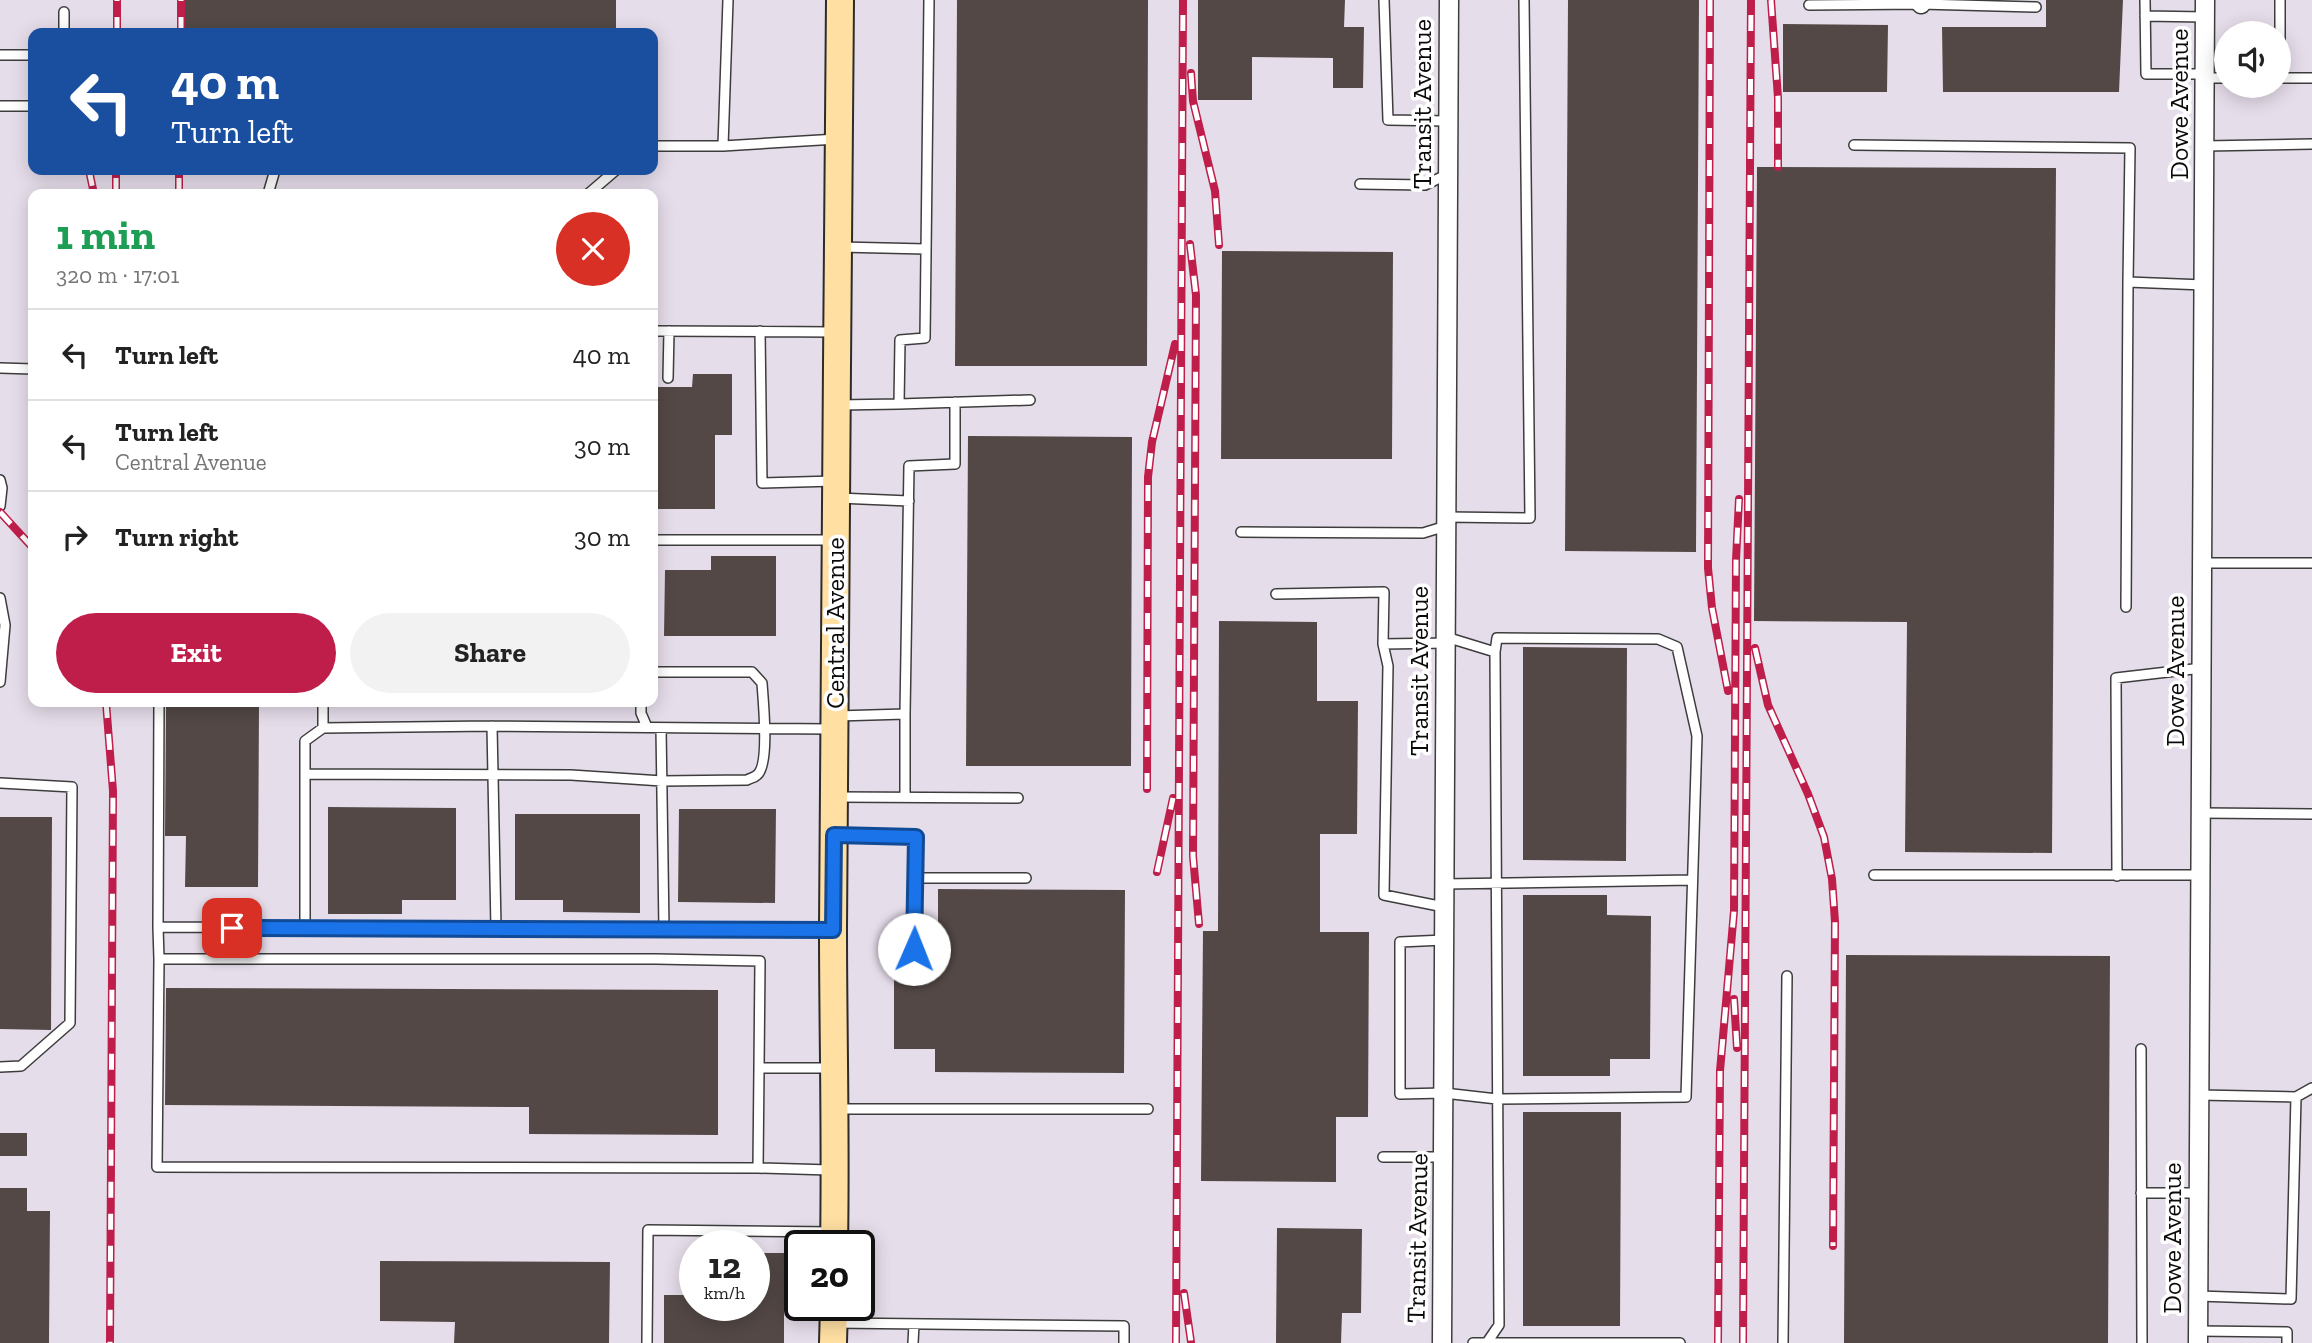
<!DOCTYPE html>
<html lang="en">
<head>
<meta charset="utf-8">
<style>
	body { margin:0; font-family:"Zilla Slab",serif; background:#f2f2f2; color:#222; height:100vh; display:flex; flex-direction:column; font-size:26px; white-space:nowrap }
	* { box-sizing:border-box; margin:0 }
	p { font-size:23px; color:#767676 }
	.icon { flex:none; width:38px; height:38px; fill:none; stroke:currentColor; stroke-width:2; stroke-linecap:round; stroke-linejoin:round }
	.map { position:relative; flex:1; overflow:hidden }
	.panel { position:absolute; left:28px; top:189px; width:630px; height:518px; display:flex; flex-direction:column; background:#fff; border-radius:14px; box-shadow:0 4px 18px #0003 }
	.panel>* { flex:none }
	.guide { position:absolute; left:28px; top:28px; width:630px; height:147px; border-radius:14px; box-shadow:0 4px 18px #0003; background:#1a4fa0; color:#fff; overflow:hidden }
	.buttons { position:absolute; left:2214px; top:21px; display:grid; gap:14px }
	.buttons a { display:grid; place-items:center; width:77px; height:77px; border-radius:50%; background:#fff; box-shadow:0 4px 18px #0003; font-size:35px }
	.speed { position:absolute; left:679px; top:1230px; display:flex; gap:14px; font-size:35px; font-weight:700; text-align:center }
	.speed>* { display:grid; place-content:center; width:91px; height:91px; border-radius:50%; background:#fff; box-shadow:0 4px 18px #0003; line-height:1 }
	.speed small { font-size:18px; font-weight:400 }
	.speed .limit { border:4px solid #111; border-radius:10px; background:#fff; color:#111 }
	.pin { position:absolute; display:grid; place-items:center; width:60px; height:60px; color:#fff; margin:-30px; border-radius:14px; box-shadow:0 4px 10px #0006 }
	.me { position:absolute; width:77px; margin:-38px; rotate:1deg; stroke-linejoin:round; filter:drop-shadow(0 0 5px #0008) }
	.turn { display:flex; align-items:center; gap:24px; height:147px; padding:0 28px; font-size:32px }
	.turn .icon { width:91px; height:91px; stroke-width:2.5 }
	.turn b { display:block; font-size:49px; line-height:60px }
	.round { display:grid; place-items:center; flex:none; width:74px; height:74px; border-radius:37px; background:#f2f2f2 }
	.head { display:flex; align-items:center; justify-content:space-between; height:119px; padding:0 28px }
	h1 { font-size:42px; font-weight:700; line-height:52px; color:#1e9e55 }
	.action { display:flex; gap:14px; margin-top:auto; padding:14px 28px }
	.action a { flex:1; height:80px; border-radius:42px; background:#bf1e4b; color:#fff; font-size:28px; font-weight:700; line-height:80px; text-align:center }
	.action a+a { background:#f2f2f2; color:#222 }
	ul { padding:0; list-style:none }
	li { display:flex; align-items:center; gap:21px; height:91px; padding:0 28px; border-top:2px solid #e0e0e0 }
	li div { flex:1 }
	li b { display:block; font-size:26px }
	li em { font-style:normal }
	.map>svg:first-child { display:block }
	.industrial { fill:#e6ddea; fill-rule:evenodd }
	.building { fill:#534846 }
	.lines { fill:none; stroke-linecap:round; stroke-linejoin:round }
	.lane-casing { stroke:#3d3d3d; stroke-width:12 }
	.street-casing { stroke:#3d3d3d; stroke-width:21 }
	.secondary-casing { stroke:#2c2c2c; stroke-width:30 }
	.lane { stroke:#fff; stroke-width:9 }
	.street { stroke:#fff; stroke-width:18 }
	.secondary { stroke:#ffdfa2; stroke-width:26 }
	.rail-casing { stroke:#bf1e4b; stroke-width:8 }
	.rail { stroke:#fff; stroke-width:5; stroke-dasharray:16; stroke-linecap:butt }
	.route-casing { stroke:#114b97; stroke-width:18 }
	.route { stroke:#1a73e8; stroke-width:12 }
	.labels { text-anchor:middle; stroke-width:7; stroke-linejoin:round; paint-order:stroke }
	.street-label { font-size:26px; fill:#0a0a0a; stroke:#fff }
</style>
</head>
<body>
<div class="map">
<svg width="2312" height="1343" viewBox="0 0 2312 1343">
	<rect width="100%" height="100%" fill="#fff5e7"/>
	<!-- industrial -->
	<path class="industrial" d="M0,0H2312V1343H0ZM33,33H653V170H33ZM2226,33H2278V86H2226ZM33,194H653V702H33ZM695,1246H754V1306H695ZM800,1246H859V1306H800Z"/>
	<!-- building -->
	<path class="building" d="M185,0H616V33H185Z
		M957,0H1148L1147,366H955Z
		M1198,0H1345L1344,27H1364L1363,88H1333V58L1252,57V100H1198Z
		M1568,0H1699L1696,552L1565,551Z
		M2046,0H2123L2119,92H1943L1942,27H2046Z
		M1783,24L1888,25L1887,92H1783Z
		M1757,167L2056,168L2052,853L1905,852L1907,622L1754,621Z
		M1222,251L1393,252L1392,459H1221Z
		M693,374H732V435H715V509H653V387H692Z
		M968,436L1132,437L1131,766H966Z
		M711,556H776V636H664L665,570H711Z
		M1219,621L1317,622V701H1358L1357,834H1320V932H1369L1368,1117H1336V1182L1201,1181L1203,931H1218Z
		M1523,647L1627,648L1626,861L1523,860Z
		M166,703L259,704L258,887H185L186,836H165Z
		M328,807L456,808V900H402V914H328Z
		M679,809H776L775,903L678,902Z
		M515,814H640V913L563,912V900H515Z
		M0,817H52L51,1030L0,1029Z
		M938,889L1125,890L1124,1073L935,1072V1049H894V959H938Z
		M1523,895H1607V915L1651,916L1650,1059H1610V1076H1523Z
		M1846,955L2110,956L2108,1343H1844Z
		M166,988L718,990V1135L529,1134V1107L165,1105Z
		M1523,1112H1621L1620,1326H1523Z
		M0,1133H27V1156H0Z
		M0,1188H27V1211H50L49,1343H0Z
		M1277,1228L1362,1229L1361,1313H1342L1341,1343H1276Z
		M754,1253H784V1343H664V1295H695V1306H754Z
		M380,1261L610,1262L609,1343H454L455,1322L380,1321Z"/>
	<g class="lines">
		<defs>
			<path id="lane" d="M728,0L723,146L837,139
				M1384,0L1388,120L1448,121
				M2145,0L2146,74H2205
				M2280,0V78
				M1809,5L1921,4L2036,7
				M64,12V33
				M2145,16L2205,17
				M0,55H33
				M2205,78H2226
				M2278,78H2312
				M0,106H33
				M1854,145L2130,148L2128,282
				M653,146H723
				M2205,146L2312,144
				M1360,184L1425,185L1448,174
				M268,194L275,170
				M588,194L616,170
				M840,247L926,249
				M653,331L833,332
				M760,331L762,483L835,481
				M0,368L33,369
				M668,378L669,331
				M899,404L1030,400
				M839,405L899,404L900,340L925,338L929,0
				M0,480L2,488L0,506
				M838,498L909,501
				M1446,517L1530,518L1524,0
				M1241,532L1423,533L1446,526
				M653,540H833
				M2202,563H2312
				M1276,594L1384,592L1383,644L1388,666L1384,895L1444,907
				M0,598L5,625L0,682
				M2126,607L2128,282L2204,285
				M1446,637L1495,652L1499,1325L1488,1341
				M1383,644L1446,643
				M159,702L158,927L832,930
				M323,702V728
				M641,702V713L647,727
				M905,714V797
				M837,716L905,714L909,466L955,464V402
				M492,726L496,928
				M661,728L664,929
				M305,774L571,775L662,781L747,780C750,778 754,778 757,775C770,765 763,699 762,683L752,672H653
				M0,783L72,787L70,1023L21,1066L0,1067
				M836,797L1018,798
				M2201,813L2312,814
				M836,835L916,837L914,949
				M1874,875H2201
				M2117,876L2116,678L2202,668
				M915,878H1026
				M1444,884L1692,880
				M158,927L159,959
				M305,928V741L323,728L492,726L832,729
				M1444,940L1400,942V1094L1444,1093L1497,1099L1686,1097L1697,736L1677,647L1658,639L1497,638L1495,652
				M2141,1049L2142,1343
				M759,1068L758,1168L157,1167L159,959H656L760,961L759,1068H830
				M2296,1097L2312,1088
				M838,1109H1148
				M1383,1157H1444
				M758,1168L830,1170
				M2141,1193H2199
				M2198,1296L2291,1299L2296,1097L2199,1095
				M834,1323L1124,1326V1343
				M2198,1331L2287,1332V1343
				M647,1343L648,1230L833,1232
				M913,1343L914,1324
				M1473,1343H1680
				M1783,1343L1787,976"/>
			<path id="street" d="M1920,0L1921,4
				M1442,1343L1449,0
				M2198,1343L2205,0"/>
			<path id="secondary" d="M834,1246C836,1139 833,1033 833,927C834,618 838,309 840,0
				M833,1343L834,1306"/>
		</defs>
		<!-- lane casing -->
		<use href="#lane" class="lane-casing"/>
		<!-- street casing -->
		<use href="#street" class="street-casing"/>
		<!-- secondary casing -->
		<use href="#secondary" class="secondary-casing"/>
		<!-- lane -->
		<use href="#lane" class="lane"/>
		<!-- street -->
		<use href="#street" class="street"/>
		<!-- secondary -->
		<use href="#secondary" class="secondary"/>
		<defs>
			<path id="rail" d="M1710,0L1708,568L1712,608L1728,691
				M1771,0L1778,98V167
				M117,33V0
				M181,33V0
				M1191,73L1193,101L1215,191L1219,245
				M89,170L94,194
				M116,194V170
				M179,194V170
				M1190,244L1196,295L1193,856L1199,924
				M0,512L33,548
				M1755,648L1768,705L1808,794L1824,837L1832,879L1835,922L1833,1246
				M106,702L113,791L110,1343
				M1147,789L1148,477L1152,442L1175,344
				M1157,872L1173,798
				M1734,999L1737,1048
				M1184,1293L1191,1342
				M1176,1343L1183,0
				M1718,1343L1720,1071L1734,911L1736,560L1739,499
				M1743,1343L1751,0"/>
		</defs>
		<!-- rail casing -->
		<use href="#rail" class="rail-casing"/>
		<!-- rail -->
		<use href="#rail" class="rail"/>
	</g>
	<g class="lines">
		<defs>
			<path id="route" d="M232,928L833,930L834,835L916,837L914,949"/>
		</defs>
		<!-- route casing -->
		<use href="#route" class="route-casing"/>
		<!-- route -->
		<use href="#route" class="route"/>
	</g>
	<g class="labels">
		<!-- street labels -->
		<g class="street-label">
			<text transform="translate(1422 104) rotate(-90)" y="9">Transit Avenue</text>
			<text transform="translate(2179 104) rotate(-90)" y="9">Dowe Avenue</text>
			<text transform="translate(835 623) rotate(-90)" y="9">Central Avenue</text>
			<text transform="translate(1419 671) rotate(-90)" y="9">Transit Avenue</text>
			<text transform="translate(2175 671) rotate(-90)" y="9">Dowe Avenue</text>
			<text transform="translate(1417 1238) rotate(-89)" y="9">Transit Avenue</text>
			<text transform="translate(2172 1238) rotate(-90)" y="9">Dowe Avenue</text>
		</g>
	</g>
</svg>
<div class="buttons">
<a><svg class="icon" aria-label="sound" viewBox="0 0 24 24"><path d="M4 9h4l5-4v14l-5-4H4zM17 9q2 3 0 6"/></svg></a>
</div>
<div class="speed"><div>12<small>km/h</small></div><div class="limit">20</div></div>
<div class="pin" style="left:232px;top:928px;background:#d93025"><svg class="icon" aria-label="arrive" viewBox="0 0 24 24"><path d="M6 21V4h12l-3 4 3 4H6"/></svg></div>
<svg class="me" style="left:914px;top:949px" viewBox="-20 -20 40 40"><circle r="19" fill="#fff"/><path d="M0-13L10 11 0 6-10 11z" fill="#1a73e8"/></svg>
<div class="guide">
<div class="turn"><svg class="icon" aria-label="left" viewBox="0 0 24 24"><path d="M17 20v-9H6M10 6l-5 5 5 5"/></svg><div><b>40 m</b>Turn left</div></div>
</div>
<section class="panel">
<div class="head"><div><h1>1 min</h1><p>320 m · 17:01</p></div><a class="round" style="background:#d93025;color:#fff"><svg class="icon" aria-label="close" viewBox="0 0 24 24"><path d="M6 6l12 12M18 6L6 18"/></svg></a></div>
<ul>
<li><svg class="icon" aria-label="left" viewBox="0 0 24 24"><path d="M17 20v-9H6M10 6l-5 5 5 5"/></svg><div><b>Turn left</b></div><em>40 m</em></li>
<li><svg class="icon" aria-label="left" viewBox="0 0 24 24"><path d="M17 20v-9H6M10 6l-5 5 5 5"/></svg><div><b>Turn left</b><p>Central Avenue</p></div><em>30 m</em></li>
<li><svg class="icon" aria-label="right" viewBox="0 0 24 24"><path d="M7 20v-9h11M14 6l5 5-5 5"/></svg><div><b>Turn right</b></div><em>30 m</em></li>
</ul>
<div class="action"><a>Exit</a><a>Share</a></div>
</section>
</div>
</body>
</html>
